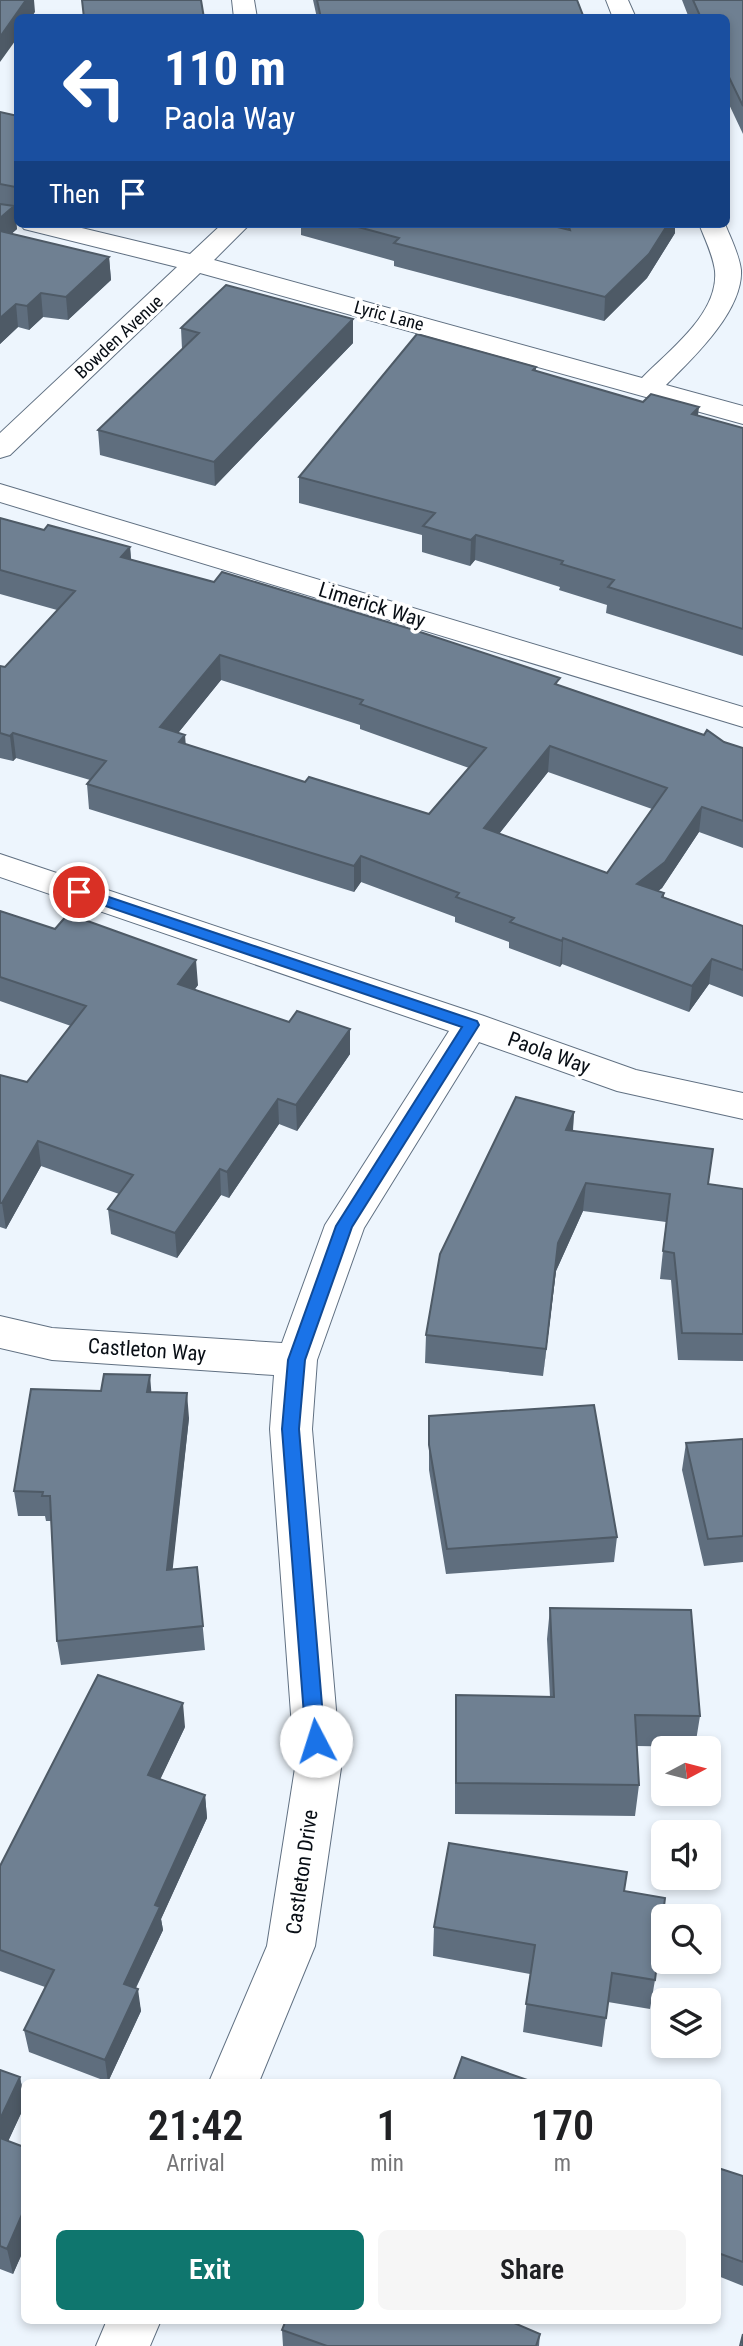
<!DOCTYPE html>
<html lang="en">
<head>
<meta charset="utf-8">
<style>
	body { margin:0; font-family:"Roboto Condensed",sans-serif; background:#f6f6f6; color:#202124; height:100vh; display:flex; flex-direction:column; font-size:26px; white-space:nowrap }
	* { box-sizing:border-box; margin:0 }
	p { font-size:23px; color:#757577 }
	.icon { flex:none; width:38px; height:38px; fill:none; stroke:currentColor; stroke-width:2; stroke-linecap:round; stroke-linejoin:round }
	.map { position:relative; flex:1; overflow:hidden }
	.panel { position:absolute; left:21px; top:2079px; width:700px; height:245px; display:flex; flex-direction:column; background:#fff; border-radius:10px; box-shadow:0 4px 10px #0003 }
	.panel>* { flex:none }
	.hud { position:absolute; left:14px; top:14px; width:716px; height:214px; border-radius:10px; box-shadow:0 4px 10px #0003; background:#1a4fa0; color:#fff; overflow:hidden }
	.needle { width:46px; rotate:83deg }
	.fabs { position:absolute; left:651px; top:1736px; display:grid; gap:14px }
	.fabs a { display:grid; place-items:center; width:70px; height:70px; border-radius:10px; background:#fff; box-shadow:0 4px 10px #0003; font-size:35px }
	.pin { position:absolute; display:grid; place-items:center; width:60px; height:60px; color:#fff; margin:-30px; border:4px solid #fff; border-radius:50%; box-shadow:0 2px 7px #0007 }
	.me { position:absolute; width:77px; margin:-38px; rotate:355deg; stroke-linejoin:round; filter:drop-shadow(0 0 5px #0008) }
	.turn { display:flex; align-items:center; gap:24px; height:147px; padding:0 35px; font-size:32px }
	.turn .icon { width:91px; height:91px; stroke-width:2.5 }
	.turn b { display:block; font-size:49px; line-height:60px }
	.then { display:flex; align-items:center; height:66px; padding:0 35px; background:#0003; gap:14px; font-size:26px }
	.eta { display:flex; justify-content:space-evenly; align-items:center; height:119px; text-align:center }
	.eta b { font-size:42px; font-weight:600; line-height:49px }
	.primary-button { display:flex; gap:14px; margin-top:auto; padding:14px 35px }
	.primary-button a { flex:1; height:80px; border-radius:10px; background:#0f766e; color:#fff; font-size:28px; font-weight:600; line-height:80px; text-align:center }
	.primary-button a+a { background:#f6f6f6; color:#202124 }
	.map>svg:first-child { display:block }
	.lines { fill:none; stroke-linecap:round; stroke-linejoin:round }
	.street-casing { stroke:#607082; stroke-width:2 }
	.street { fill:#fff; fill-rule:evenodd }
	.wall { fill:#5f6e7e; fill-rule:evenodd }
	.shaded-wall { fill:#4e5a66 }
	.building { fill:#6f8092; stroke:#4e5a66; stroke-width:2; fill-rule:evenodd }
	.route { fill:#1a73e8; stroke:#114b97; stroke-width:2 }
	.labels { text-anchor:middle; stroke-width:7; stroke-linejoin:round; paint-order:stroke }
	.far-street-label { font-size:18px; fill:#080e15; stroke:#fff }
	.street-label { font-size:21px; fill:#080e15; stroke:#fff }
</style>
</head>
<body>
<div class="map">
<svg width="743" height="2346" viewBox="0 0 743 2346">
	<rect width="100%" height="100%" fill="#edf5fd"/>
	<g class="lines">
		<defs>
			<path id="street" d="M232,0H254L257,18H234Z
				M606,0H628L636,18H613Z
				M20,224H65L190,254L222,224H250L214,260L642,378C668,351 719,314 715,271C713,255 705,239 699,224H725C731,239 739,254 741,270C743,311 693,358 666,385L743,406V424L200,273L10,455L0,458V433L177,267L24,229Z
				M0,484L743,707V727L0,502Z
				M0,854L484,1016L636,1070L743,1093V1119L617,1091L479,1042L364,1228L317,1360L312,1429L341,1768L315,1946L259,2082H209L267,1946L295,1768L270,1429L274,1375L52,1360L0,1348V1316L52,1328L282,1343L325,1225L449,1031L0,877Z
				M107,2320H161L150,2346H96Z"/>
		</defs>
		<!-- street casing -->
		<use href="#street" class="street-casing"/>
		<!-- street -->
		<use href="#street" class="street"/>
	</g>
	<!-- wall -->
	<path class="wall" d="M313,0H577L584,18H317Z
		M682,0H743V134L726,98V18H689Z
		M0,112L18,116V209H14L17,229L11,234L109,257L111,280L68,320L43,317L29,330L18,327L0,344Z
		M301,224H545L560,228L558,224H675V233L647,278L604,321L394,266V261L301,235Z
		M181,328L353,343L215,486L100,455L98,430L182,349Z
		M536,367V371L643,402L698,416L743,428V656L606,613L607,605L559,590L560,587L475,560L470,566L422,552V535L299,503V477Z
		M0,518L44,530L130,547L131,560L559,685L743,748V848L699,832L662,888L658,891L664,893V897L743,926V997L709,984L689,1012L562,964L560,967L509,948V942L455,922V917L361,882L354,892L89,809L87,784L90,780L16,758L13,761L0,758V666L5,667L57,610L0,594ZM221,680L360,725V729L469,768L429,814L305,782L186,744L178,733ZM548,772L652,809L607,873L499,834Z
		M0,911L198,985L194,990L289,1022L350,1029V1054L297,1131L279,1124L229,1198L221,1195L177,1258L111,1234L108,1209L119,1194L41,1166L6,1229L0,1227V1075L27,1082L71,1026L0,1001Z
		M574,1112L573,1131L708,1184L743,1189V1361L678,1360L671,1280L660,1279L666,1222L583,1211L556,1271L543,1376L425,1363L426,1335Z
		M101,1391L151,1392L189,1418L172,1569L197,1567L205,1650L61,1665L57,1641L51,1521H46L45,1516H18L14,1491Z
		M429,1416L617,1537L614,1562L446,1574L429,1470Z
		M743,1439V1562L704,1566L682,1470L686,1443Z
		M550,1608L700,1716L695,1747L637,1746L639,1785L635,1816L455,1814V1726L456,1695L550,1697L547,1639Z
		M185,1727L160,1779L205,1795L207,1818L161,1919L163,1930L136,1988L141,2011L108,2082L29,2052L24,2030L45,1987L0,1971V1866Z
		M624,1891L655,1980L650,2009L608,2002L602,2047L523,2032L530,1974L433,1956L434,1927Z
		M0,2070L20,2077L24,2098V2107L8,2141L24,2147V2249L13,2274L0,2269Z
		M718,2168L743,2176V2286L718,2276Z
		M286,2320H512L511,2323L540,2334L539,2346H283L282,2330Z"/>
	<!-- shaded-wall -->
	<path class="shaded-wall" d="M26,0H34L35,12L31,18H18V37L0,62V37Z
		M14,206L17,229L0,244V218Z
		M668,224H675V233L647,278L604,321L605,297Z
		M109,257L111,280L68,320L66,297Z
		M41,293L43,317L29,330L27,306Z
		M16,304L18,327L0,344V318Z
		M353,319V343L215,486L214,462Z
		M699,407L696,432L692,414Z
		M476,535L475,560L470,566L471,540Z
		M130,547L132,572L121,557Z
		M220,655L221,680L162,753L160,727Z
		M13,733L16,758L13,761L10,736Z
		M185,735L187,760L179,742Z
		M550,746L548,772L483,854L484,828Z
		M702,807L699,832L662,888L635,909L637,884Z
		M361,856V882L354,892V866Z
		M563,938L562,964L560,967L562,941Z
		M712,959L709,984L689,1012L692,986Z
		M196,960L198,985L180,1010L178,984Z
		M350,1029V1054L297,1131L296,1105Z
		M278,1099L279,1124L229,1198L227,1172Z
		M574,1112L572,1140L566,1130Z
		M38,1141L41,1166L6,1229L2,1203Z
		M220,1169L221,1195L177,1258L175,1233Z
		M586,1183L583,1211L556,1271L543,1376L546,1349L558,1243Z
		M150,1375L152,1400L147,1392Z
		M187,1393L189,1418L170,1594L167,1570Z
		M183,1703L185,1727L151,1799L148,1775Z
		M205,1795L207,1818L161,1919L163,1930L127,2006L124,1984L155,1905Z
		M138,1989L141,2011L108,2082L105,2060Z
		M20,2077L24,2098V2107L0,2159V2119Z
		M24,2210V2249L13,2274L7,2249Z"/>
	<!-- building -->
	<path class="building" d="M0,0H26L0,37Z
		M82,0H201L204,18H84Z
		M317,0H577L584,18H321Z
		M693,0H743V106L726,71V18H701Z
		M0,112L18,116V194L16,187L0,184Z
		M0,204L14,206L0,218Z
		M347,224H545L570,230L568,224H668L649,254L605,297L394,243L399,238Z
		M0,231L109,257L66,297L41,293L27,306L16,304L0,318Z
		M226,285L353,319L214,462L98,430L199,333L181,328Z
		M417,334L536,367L533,370L643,402L651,394L699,407L692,414L743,428V629L608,587L614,580L561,564L563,561L476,535L471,540L423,526L435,513L299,477Z
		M0,518L44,530L48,525L130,547L121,557L214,582L222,572L414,630L560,678L555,684L704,735L707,730L724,742L743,748V821L702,807L665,862L637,884L664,893L662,897L743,926V970L712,959L692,986L563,938L562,941L510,922L514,918L456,897L459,893L361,856L354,866L87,784L106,761L13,733L10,736L0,733V666L5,667L75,591L0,570ZM220,655L363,700L360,704L486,748L429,814L309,777L305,782L179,742L185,735L160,727ZM550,746L667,788L607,873L484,828Z
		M0,911L55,929L68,914L196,960L178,984L289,1022L297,1011L350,1029L296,1105L278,1099L227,1172L220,1169L175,1233L108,1209L133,1175L38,1141L2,1203H0V1075L27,1082L86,1006L0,977Z
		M516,1097L574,1112L566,1130L713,1149L708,1184L743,1189V1334L682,1333L674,1253L663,1251L670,1194L586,1183L558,1243L546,1349L426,1335L440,1254Z
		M104,1374L150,1375L147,1392L187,1393L167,1570L197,1567L203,1626L57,1641L50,1496H42L43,1492L14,1491L31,1389L101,1391Z
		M594,1405L617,1537L447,1549L429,1445V1416Z
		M743,1439V1536L708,1539L686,1443Z
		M550,1608L691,1610L700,1716L635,1715L639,1785L456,1783V1695L554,1697Z
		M98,1675L183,1703L148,1775L205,1795L155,1905L160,1907L124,1984L138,1989L105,2060L24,2030L54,1970L0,1950V1866Z
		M449,1843L627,1872L624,1891L665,1898L655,1980L612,1973L606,2018L526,2004L535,1945L434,1927Z
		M462,2057L533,2082H453Z
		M0,2070L20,2077L0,2119Z
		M0,2138L24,2147V2210L7,2249L0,2246Z
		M718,2168L743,2176V2262L718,2253Z
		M286,2320H507L540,2334L536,2346H327L282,2330Z
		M743,2334V2346H740Z"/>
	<!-- route -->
	<path class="route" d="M79,887L477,1021L479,1025L352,1227L305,1360L299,1429L325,1741L322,1747L316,1750L309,1747L306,1741L282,1429L288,1360L336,1226L462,1027L73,895L71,892Z"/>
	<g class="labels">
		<!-- far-street labels -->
		<g class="far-street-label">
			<text transform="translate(389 316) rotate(15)" y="6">Lyric Lane</text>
			<text transform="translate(119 337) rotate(-43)" y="6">Bowden Avenue</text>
		</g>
		<!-- street labels -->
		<g class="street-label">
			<text transform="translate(372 605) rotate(17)" y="7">Limerick Way</text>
			<text transform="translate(549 1053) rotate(20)" y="7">Paola Way</text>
			<text transform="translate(147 1350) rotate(4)" y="7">Castleton Way</text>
			<text transform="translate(302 1872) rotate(-82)" y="7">Castleton Drive</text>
		</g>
	</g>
</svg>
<div class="fabs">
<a><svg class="needle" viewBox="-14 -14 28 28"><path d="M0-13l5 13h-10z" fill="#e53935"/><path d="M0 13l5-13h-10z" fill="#757577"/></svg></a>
<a><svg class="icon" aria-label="sound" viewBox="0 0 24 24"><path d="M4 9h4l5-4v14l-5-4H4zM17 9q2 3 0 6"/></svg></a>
<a><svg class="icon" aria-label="search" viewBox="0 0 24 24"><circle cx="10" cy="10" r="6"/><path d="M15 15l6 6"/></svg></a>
<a><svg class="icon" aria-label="layers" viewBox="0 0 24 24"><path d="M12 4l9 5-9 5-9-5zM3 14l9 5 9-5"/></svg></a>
</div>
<div class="pin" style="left:79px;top:892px;background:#d93025"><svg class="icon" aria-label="arrive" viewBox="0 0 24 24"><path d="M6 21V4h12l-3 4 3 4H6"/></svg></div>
<svg class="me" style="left:316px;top:1741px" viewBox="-20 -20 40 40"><circle r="19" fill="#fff"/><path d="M0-13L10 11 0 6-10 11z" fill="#1a73e8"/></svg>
<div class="hud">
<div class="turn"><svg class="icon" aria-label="left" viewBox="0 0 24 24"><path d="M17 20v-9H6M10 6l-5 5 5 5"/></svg><div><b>110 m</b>Paola Way</div></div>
<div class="then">Then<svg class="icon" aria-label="arrive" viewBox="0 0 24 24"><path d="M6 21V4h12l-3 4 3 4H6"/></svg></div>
</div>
<section class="panel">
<div class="eta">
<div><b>21:42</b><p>Arrival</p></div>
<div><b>1</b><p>min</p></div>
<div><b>170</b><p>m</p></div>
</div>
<div class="primary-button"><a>Exit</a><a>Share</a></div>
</section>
</div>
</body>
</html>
